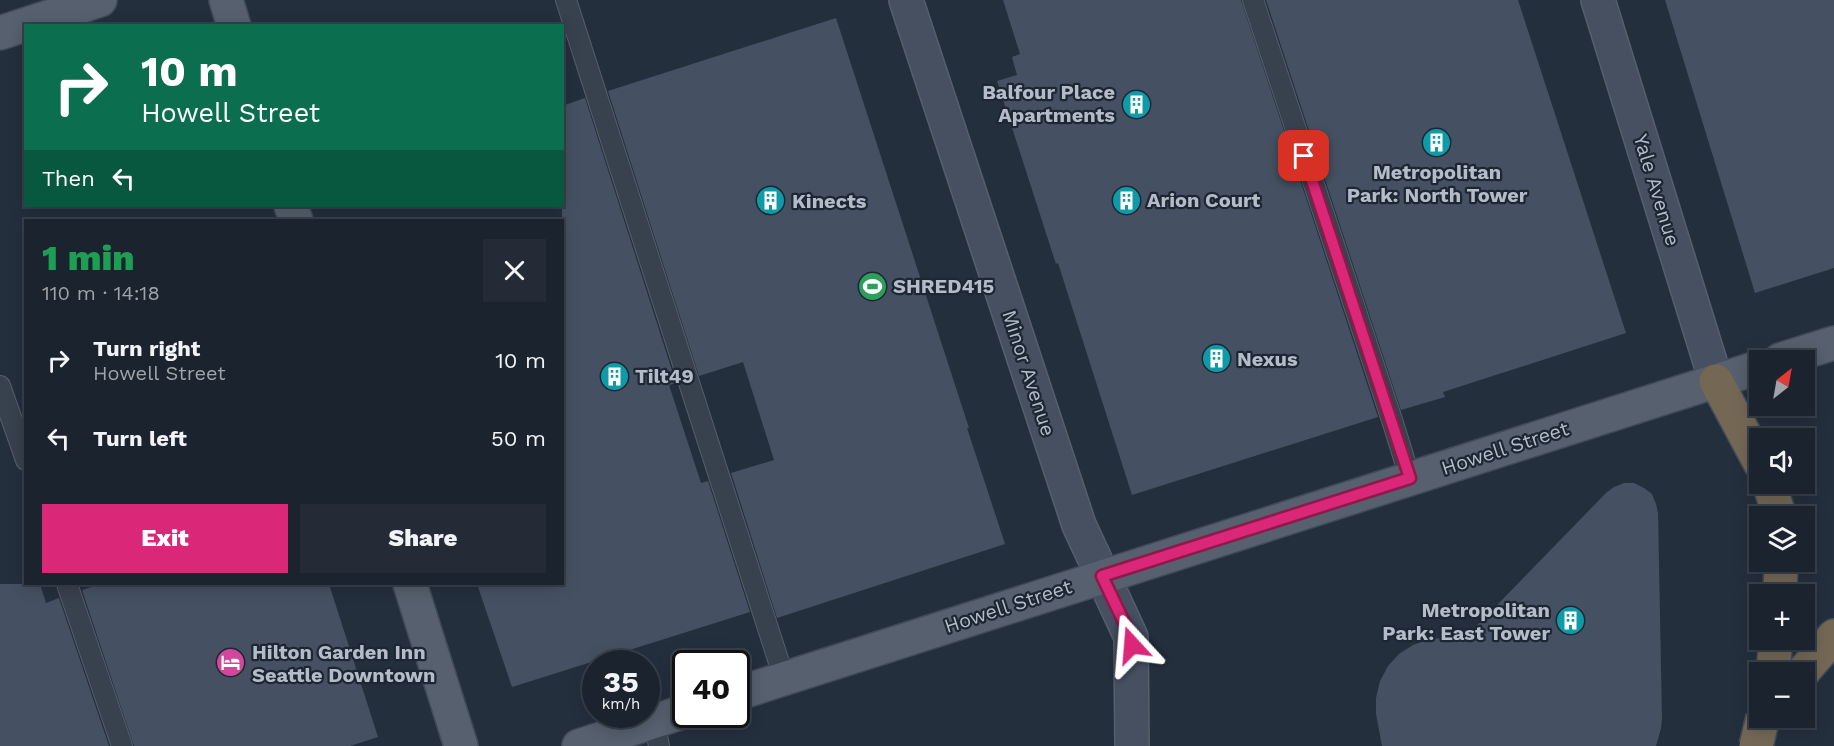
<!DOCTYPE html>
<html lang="en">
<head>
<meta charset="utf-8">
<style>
	body { margin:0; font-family:"Work Sans",sans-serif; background:#242b36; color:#f1f3f6; height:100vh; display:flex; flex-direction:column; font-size:22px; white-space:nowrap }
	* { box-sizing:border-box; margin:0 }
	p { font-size:20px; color:#a0a4aa }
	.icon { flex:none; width:33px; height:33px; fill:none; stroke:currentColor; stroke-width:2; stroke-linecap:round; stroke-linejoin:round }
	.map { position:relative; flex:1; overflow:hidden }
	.details { position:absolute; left:24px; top:219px; width:540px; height:366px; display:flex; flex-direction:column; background:#1b232e; border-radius:0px; box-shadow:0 3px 15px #0003,0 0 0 2px #39404a }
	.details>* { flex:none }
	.banner { position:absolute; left:24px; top:24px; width:540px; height:183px; border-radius:0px; box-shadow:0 3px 15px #0003,0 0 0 2px #39404a; background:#0b6e4f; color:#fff; overflow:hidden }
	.needle { width:39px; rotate:31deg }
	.controls { position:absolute; left:1749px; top:350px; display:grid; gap:12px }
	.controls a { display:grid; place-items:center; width:66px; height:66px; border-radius:0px; background:#1b232e; box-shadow:0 3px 15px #0003,0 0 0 2px #39404a; font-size:30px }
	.speed { position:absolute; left:582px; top:650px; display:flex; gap:12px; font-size:30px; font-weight:700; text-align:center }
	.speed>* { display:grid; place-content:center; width:78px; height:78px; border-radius:50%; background:#1b232e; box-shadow:0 3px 15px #0003,0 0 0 2px #39404a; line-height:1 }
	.speed small { font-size:15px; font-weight:400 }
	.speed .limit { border:3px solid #111; border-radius:9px; background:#fff; color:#111 }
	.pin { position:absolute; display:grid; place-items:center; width:51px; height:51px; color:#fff; margin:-26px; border-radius:12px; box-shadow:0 3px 9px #0006 }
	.me { position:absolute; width:66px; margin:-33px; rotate:341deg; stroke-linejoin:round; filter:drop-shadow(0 0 4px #0008) }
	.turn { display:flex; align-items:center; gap:21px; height:126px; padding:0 18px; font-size:27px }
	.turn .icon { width:78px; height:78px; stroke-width:2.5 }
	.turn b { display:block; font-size:42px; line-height:51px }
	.then { display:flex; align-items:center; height:57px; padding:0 18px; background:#0003; gap:12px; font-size:22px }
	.round { display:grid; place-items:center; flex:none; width:63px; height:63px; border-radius:0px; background:#242b36 }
	.head { display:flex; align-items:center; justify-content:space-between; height:102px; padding:0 18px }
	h1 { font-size:36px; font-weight:800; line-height:45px; color:#1e9e55 }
	.cta { display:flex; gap:12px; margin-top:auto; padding:12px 18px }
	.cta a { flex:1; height:69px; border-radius:0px; background:#db2777; color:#fff; font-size:24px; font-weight:800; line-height:69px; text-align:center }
	.cta a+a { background:#242b36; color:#f1f3f6 }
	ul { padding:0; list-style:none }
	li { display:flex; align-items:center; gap:18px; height:78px; padding:0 18px }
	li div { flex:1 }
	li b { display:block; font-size:22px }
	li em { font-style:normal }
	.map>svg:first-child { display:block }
	.building { fill:#455162 }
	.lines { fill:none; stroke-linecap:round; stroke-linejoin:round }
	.lane-casing { stroke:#565f6c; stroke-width:22 }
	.secondary-casing { stroke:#565f6c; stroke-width:36 }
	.primary-casing { stroke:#414a57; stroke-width:36 }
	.highway-casing { stroke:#434c59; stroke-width:36 }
	.lane { stroke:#38414e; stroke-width:20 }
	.secondary { stroke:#465061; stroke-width:33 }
	.primary { stroke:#56606e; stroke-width:33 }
	.highway { stroke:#746855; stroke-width:33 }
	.highway-bridge-casing { stroke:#434c59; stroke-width:36; stroke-linecap:butt }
	.highway-bridge { stroke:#746855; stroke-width:33 }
	.route-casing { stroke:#8e194d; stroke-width:15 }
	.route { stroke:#db2777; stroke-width:10 }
	.labels { text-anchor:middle; stroke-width:4.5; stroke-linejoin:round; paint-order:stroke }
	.poi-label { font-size:20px; font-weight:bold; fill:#b4bcc9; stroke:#1d2633; text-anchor:start }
	.street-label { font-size:20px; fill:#b4bcc9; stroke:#1d2633 }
</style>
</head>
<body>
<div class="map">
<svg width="1834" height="746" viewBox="0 0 1834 746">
	<rect width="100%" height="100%" fill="#242f3e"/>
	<!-- building -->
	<path class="building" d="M1003,0H1241L1378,417L1132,495L1058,263L1056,264L997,81L1017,75L1012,57L1020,54Z
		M1266,0H1518L1626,333L1443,392L1445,397L1401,410Z
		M1665,0H1834V268L1755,293Z
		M836,18L969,428H967L1005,544L777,618L731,473L774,460L743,362L699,376L608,91Z
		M585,98L676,383L669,385L701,483L708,481L750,612L512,687L477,584H562V106Z
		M1624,483H1634L1644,488L1652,494L1656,504L1658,513L1662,719L1661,728L1656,746H1382L1376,714V698L1380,681L1388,666L1399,654L1413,645L1429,639L1446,638L1463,640L1606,493L1614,487Z
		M0,584H40L46,603L59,598L109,746H0Z
		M101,584H329L378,737L350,746H134L82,590Z"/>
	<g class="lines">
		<defs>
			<path id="lane" d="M566,0L784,678
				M1253,0L1393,423L1410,478
				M0,386L26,460
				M67,584L122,746
				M654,721L659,746"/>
			<path id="secondary" d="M906,0L1079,525L1131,637L1132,746
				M1598,0L1716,381"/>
			<path id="primary" d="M226,0L234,26
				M0,33L100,0
				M291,206L296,220
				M1780,360L1834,343
				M410,584L461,746
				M736,694L1760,367
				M579,746L686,711"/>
			<path id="highway" d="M1716,381L1760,463
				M1769,483L1777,508L1778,516
				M1780,594L1781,561
				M1773,672L1776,639
				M1803,672L1834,636"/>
		</defs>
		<!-- lane casing -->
		<use href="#lane" class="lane-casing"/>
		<!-- secondary casing -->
		<use href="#secondary" class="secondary-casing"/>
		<!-- primary casing -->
		<use href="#primary" class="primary-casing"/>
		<!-- highway casing -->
		<use href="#highway" class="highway-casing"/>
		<!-- lane -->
		<use href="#lane" class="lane"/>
		<!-- secondary -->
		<use href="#secondary" class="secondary"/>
		<!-- primary -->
		<use href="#primary" class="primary"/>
		<!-- highway -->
		<use href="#highway" class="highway"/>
		<defs>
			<path id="highway-bridge" d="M1756,746L1763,717"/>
		</defs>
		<!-- highway-bridge casing -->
		<use href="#highway-bridge" class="highway-bridge-casing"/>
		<!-- highway-bridge -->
		<use href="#highway-bridge" class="highway-bridge"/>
	</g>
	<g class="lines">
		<defs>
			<path id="route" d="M1132,645L1131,637L1102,576L1410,478L1304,156"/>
		</defs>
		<!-- route casing -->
		<use href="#route" class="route-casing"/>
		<!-- route -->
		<use href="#route" class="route"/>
	</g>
	<!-- icons -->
	<defs>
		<symbol id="building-disc" viewBox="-11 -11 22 22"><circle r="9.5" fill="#0f9aa8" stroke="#1d2633"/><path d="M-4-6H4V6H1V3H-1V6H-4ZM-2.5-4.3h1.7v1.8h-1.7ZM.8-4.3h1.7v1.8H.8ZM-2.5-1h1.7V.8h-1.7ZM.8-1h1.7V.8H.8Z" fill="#fff"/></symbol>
		<symbol id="stadium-disc" viewBox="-11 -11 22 22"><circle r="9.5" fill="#2e9e5b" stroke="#1d2633"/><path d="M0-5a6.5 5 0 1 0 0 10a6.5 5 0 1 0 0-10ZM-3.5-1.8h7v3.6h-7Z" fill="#fff"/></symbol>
		<symbol id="hotel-disc" viewBox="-11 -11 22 22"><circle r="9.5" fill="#d1479c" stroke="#1d2633"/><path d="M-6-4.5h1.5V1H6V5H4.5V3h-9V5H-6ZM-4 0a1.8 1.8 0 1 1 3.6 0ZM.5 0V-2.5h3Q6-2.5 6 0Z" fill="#fff"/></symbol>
	</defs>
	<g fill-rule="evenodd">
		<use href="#building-disc" x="1120" y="88" width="33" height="33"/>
		<use href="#building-disc" x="1420" y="126" width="33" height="33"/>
		<use href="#building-disc" x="1110" y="184" width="33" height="33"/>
		<use href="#building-disc" x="754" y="184" width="33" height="33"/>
		<use href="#stadium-disc" x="856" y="270" width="33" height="33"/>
		<use href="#building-disc" x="1200" y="342" width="33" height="33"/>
		<use href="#building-disc" x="598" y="360" width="33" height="33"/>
		<use href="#building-disc" x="1554" y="604" width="33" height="33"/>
		<use href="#hotel-disc" x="214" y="646" width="33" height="33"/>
	</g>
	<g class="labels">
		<!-- poi labels -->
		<g class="poi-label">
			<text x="1115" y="99" text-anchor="end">Balfour Place<tspan x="1115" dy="23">Apartments</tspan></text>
			<text x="1437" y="179" text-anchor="middle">Metropolitan<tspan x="1437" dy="23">Park: North Tower</tspan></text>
			<text x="1147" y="207">Arion Court</text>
			<text x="792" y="208">Kinects</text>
			<text x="893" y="293">SHRED415</text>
			<text x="1237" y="366">Nexus</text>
			<text x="635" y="383">Tilt49</text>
			<text x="1550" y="617" text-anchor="end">Metropolitan<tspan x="1550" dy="23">Park: East Tower</tspan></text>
			<text x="252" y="659">Hilton Garden Inn<tspan x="252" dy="23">Seattle Downtown</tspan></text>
		</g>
		<!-- street labels -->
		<g class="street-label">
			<text transform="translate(1657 190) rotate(73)" y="7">Yale Avenue</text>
			<text transform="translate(1029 373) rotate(72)" y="7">Minor Avenue</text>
			<text transform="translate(1505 448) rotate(-18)" y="7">Howell Street</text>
			<text transform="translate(1008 606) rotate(-18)" y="7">Howell Street</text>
		</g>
	</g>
</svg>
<div class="controls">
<a><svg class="needle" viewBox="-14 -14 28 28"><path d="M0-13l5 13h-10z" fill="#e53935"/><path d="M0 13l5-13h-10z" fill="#a0a4aa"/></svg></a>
<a><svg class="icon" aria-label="sound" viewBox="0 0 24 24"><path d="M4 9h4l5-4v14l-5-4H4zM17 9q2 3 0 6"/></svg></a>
<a><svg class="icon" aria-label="layers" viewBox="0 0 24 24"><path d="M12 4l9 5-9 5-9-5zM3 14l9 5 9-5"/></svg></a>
<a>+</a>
<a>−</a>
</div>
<div class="speed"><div>35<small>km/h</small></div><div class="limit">40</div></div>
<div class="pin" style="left:1304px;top:156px;background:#d93025"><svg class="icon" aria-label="arrive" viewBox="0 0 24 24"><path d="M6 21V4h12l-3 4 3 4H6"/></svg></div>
<svg class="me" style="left:1132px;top:645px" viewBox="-20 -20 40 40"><path d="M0-17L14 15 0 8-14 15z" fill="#db2777" stroke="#fff" stroke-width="4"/></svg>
<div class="banner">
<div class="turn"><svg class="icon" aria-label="right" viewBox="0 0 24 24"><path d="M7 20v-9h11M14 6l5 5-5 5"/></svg><div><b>10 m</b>Howell Street</div></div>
<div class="then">Then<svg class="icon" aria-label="left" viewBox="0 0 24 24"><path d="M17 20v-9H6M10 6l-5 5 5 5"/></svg></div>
</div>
<section class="details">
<div class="head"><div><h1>1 min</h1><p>110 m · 14:18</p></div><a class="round"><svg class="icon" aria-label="close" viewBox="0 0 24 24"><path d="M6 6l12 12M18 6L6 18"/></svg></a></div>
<ul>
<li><svg class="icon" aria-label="right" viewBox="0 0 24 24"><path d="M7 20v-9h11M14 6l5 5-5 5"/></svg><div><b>Turn right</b><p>Howell Street</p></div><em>10 m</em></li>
<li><svg class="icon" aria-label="left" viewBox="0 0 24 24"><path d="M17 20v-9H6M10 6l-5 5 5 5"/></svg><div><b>Turn left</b></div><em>50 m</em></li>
</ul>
<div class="cta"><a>Exit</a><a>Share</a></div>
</section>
</div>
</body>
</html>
